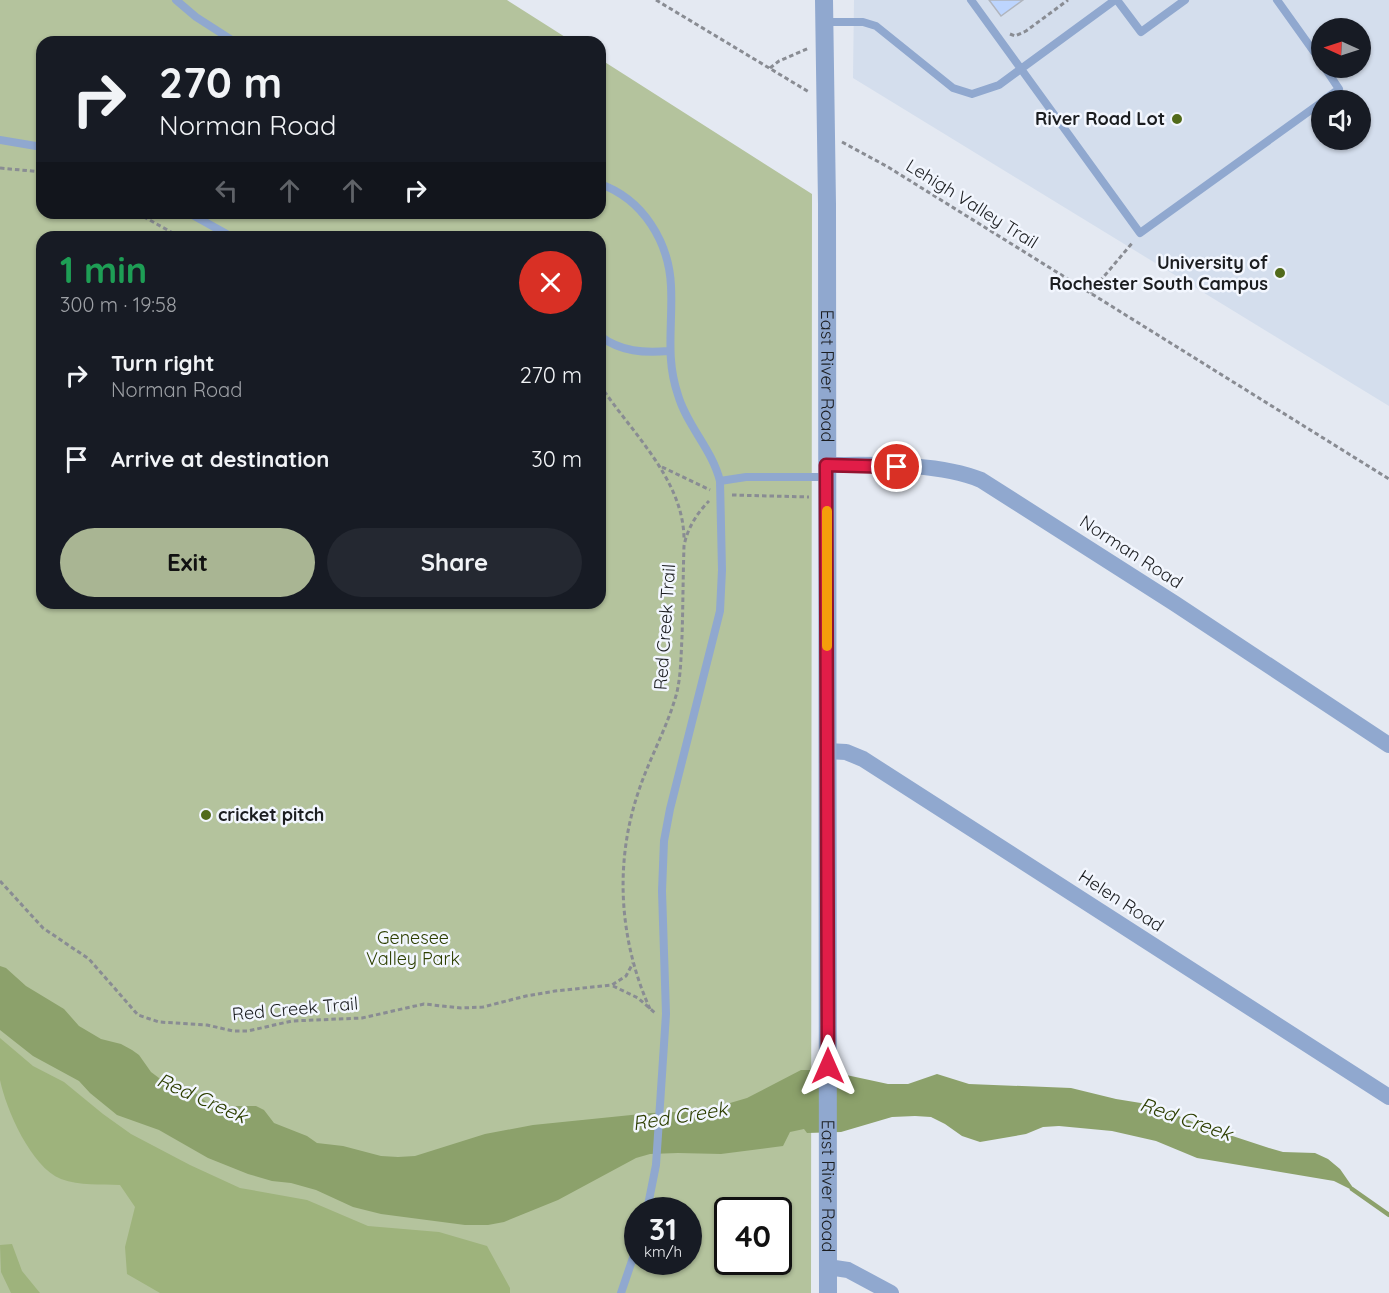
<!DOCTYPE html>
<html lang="en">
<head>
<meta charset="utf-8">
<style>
	body { margin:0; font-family:Quicksand,sans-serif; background:#242831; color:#f1f3f6; height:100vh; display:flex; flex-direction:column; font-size:22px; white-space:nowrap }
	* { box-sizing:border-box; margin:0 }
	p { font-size:20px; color:#9ea1a6 }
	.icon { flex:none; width:33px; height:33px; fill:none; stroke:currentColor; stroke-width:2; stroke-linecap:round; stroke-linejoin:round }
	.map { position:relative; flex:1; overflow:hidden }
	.sheet { position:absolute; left:36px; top:231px; width:570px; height:378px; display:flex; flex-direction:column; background:#171b24; border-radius:18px; box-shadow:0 2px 4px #0004 }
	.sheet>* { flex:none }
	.hud { position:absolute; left:36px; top:36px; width:570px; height:183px; border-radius:18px; box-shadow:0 2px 4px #0004; background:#171b24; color:#f1f3f6; overflow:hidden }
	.needle { width:39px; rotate:273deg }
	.fabs { position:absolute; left:1311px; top:18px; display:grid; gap:12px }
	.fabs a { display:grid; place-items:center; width:60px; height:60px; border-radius:50%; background:#171b24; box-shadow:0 2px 4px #0004; font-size:30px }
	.speed { position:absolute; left:624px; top:1197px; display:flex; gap:12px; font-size:30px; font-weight:700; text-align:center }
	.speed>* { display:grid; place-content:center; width:78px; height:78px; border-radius:50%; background:#171b24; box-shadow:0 2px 4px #0004; line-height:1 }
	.speed small { font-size:15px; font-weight:400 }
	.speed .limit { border:3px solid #111; border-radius:9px; background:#fff; color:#111 }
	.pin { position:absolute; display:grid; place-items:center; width:51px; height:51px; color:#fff; margin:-26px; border:3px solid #fff; border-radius:50%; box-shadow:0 2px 6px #0007 }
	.me { position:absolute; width:66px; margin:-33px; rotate:0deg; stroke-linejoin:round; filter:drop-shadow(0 0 4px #0008) }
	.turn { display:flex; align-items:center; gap:21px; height:126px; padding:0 24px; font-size:27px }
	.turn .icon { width:78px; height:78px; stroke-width:2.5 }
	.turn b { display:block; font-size:42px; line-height:51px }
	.lanes { display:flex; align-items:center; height:57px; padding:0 24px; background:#0003; justify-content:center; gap:30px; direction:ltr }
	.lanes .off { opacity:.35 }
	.round { display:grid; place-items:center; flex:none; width:63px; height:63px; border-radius:32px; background:#242831 }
	.summary { display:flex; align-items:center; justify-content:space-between; height:102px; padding:0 24px }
	h1 { font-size:36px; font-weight:800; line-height:45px; color:#1e9e55 }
	.button { display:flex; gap:12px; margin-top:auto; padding:12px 24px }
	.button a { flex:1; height:69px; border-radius:36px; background:#a9b593; color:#111; font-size:24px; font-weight:800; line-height:69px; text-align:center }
	.button a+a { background:#242831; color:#f1f3f6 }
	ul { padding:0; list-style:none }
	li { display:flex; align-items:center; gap:18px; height:84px; padding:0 24px }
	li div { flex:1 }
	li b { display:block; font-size:22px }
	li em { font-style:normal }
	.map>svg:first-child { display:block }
	.built { fill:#d4deed; fill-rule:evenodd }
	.green { fill:#b4c39d; fill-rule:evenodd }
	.forest { fill:#9eb37c }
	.water { fill:#8ca16b }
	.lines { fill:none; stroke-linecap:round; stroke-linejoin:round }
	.stream { stroke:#8ca16b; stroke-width:4.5 }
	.building { fill:#bdd5fe; stroke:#b0b5be; stroke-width:1.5 }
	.path { stroke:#898c93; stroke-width:3; stroke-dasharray:4.5 3; stroke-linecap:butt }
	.service { stroke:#90a8cf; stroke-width:8 }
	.minor { stroke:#90a8cf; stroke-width:16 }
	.tertiary { stroke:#90a8cf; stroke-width:18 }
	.route-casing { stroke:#92132f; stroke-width:15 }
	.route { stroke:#e11d48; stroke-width:10 }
	.slow { stroke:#f59e0b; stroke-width:10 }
	.poi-dot { fill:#516a1a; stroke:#f2f6fe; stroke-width:2 }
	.labels { text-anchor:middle; stroke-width:5; stroke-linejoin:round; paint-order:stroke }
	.poi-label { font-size:18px; font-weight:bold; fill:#1b1d20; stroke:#f2f6fe; text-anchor:end }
	.street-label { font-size:18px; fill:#1b1d20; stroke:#f2f6fe }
	.park-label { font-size:18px; fill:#2d3f00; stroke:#f2f6fe }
	.water-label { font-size:20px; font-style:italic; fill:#2d3e00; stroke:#f2f6fe }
</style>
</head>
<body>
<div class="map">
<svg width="1389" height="1293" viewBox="0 0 1389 1293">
	<rect width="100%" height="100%" fill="#e4e9f2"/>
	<!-- built -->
	<path class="built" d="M854,0H1389V406L853,78ZM1322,28H1360V68H1322ZM1322,100H1360V140H1322Z"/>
	<!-- green -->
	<path class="green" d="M0,0H507L573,42H42V213H600V59L812,194L811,1293H0ZM42,237H600V603H42ZM638,1210H688V1262H638ZM728,1210H778V1262H728Z"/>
	<!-- forest -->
	<path class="forest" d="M0,1038L33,1066L64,1082L103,1114L131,1134L190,1165L240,1188L307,1200L368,1226L439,1232L487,1246L510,1288V1293H160L127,1274L125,1247L135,1207L120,1185C101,1184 80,1186 61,1179C31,1167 6,1109 0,1080C0,1067 0,1051 0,1038Z
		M12,1244L22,1271L40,1293H11L1,1272L0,1245Z"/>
	<!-- water -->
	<path class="water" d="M0,966L6,968L26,986L64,1009L79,1026L101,1039L121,1044L132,1050L139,1055L151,1072L159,1078L192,1090L211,1106H256L264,1110L274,1123L307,1136L317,1143L343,1146L381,1156L398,1157L415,1156L485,1134L533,1125L651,1113L676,1112L720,1106L747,1098L801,1070H823L888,1084H908L937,1074L969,1084L1071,1088L1116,1099L1153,1105L1202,1126L1269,1148L1283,1152L1315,1153L1328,1159L1340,1169L1356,1192L1334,1181L1197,1158L1156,1141L1112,1131L1059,1126L1043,1127L1026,1134L980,1142L962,1136L945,1124L931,1117L915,1116L892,1117L841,1132L807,1133L804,1129L790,1132L783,1146L721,1154L678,1153L650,1154L636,1158L558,1200L504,1222L488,1225H465L381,1214L353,1207L316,1190L291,1183L272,1181L248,1174L208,1158L159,1130L117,1115L90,1093L79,1081L33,1056L0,1030Z"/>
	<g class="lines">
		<!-- stream -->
		<path class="stream" d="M1352,1189L1389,1215"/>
	</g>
	<!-- building -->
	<path class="building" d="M989,0H1023L1001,16Z"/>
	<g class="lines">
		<!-- path -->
		<path class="path" d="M656,0L809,92
			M1010,34L1015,36L1026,31L1068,0
			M770,68L779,61L809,48
			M842,142L888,167L1389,479
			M0,168L42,172
			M137,213L180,237
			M1090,293L1133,242
			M600,385C631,432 683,479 684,538
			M662,467L710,490
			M732,495L809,497
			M0,881L43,928L89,959L138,1015L159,1022L207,1025L233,1031H248L292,1021L362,1018L424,1004L461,1008L483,1007L526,996L555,991L612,985L626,976L633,963
			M613,986L638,998L655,1013
			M650,1009C619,940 614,862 639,790C650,757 668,726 677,692C681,674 681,655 682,637C683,607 683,576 684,546C687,529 697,513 709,501"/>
		<!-- service -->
		<path class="service" d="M176,0L196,17L235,42
			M971,0L1140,233L1322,102
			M1117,0L1141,32L1185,0
			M1277,0L1322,63
			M825,22H863L876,26L953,88L972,94L999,85L1115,0
			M1324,100L1339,89L1325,68
			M0,140L42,147
			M600,184C643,199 669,242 671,286C673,325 665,357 678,395C687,426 712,449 720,481L746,477H826
			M189,213L232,237
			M600,336C621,352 644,353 669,351
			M647,1210L656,1165L666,1014L662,891L664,841L670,809L720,611L722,570L720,481
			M621,1293L638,1243"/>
		<!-- minor -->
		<path class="minor" d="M827,465C873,465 937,462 981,480L1174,603L1389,745
			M827,751L846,752L863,759L1389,1097
			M828,1267L848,1270L891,1293"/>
		<!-- tertiary -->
		<path class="tertiary" id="s1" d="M824,0L827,204L828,1293"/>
	</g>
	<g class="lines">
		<defs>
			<path id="route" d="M828,1066L826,465L897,467"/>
		</defs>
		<!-- route casing -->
		<use href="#route" class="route-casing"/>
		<!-- route -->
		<use href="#route" class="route"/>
		<!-- slow -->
		<path class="slow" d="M827,511V646"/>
	</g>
	<!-- markers -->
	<g class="poi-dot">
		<circle cx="1177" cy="119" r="6"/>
		<circle cx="1280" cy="273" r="6"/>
		<circle cx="206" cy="815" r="6"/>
	</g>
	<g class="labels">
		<!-- poi labels -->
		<g class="poi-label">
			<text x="1165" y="125">River Road Lot</text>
			<text x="1268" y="269">University of<tspan x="1268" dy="21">Rochester South Campus</tspan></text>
			<text x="218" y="821" text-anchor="start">cricket pitch</text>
		</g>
		<!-- street labels -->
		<g class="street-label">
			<text transform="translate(972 204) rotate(32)" y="6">Lehigh Valley Trail</text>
			<text dy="6" stroke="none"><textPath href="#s1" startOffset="376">East River Road</textPath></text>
			<text transform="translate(1131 552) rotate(33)" y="6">Norman Road</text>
			<text transform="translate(665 627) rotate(-86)" y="6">Red Creek Trail</text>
			<text transform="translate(1121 901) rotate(33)" y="6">Helen Road</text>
			<text transform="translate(295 1009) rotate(-5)" y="6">Red Creek Trail</text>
			<text dy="6" stroke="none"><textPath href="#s1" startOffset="1186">East River Road</textPath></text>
		</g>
		<!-- park labels -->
		<g class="park-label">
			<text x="413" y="944">Genesee<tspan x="413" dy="21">Valley Park</tspan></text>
		</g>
		<!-- water labels -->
		<g class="water-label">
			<text transform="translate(202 1098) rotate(24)" y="7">Red Creek</text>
			<text transform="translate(680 1116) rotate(-9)" y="7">Red Creek</text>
			<text transform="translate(1186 1119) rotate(19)" y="7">Red Creek</text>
		</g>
	</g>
</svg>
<div class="fabs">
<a><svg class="needle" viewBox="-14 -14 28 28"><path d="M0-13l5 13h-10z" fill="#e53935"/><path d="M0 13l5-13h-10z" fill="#9ea1a6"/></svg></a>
<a><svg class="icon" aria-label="sound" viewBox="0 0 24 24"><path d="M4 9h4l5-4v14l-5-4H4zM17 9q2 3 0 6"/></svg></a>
</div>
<div class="speed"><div>31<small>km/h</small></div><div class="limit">40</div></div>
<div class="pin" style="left:897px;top:467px;background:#d93025"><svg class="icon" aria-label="arrive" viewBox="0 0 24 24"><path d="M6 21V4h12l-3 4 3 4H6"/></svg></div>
<svg class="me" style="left:828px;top:1066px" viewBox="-20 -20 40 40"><path d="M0-17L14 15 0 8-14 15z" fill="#e11d48" stroke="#fff" stroke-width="4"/></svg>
<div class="hud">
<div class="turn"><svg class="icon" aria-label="right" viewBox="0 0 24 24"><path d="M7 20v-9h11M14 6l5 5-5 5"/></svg><div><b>270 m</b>Norman Road</div></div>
<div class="lanes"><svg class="icon off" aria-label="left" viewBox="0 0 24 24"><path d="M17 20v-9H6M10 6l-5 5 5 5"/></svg><svg class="icon off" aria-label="ahead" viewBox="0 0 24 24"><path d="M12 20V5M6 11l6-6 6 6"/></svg><svg class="icon off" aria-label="ahead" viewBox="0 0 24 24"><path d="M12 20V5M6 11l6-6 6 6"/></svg><svg class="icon" aria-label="right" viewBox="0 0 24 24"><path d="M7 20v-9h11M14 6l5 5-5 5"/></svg></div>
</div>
<section class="sheet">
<div class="summary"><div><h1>1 min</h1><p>300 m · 19:58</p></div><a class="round" style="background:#d93025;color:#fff"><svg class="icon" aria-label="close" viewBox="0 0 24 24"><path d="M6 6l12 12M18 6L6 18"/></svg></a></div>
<ul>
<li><svg class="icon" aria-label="right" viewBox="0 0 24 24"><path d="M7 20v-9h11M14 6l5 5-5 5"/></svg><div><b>Turn right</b><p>Norman Road</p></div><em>270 m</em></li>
<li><svg class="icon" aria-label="arrive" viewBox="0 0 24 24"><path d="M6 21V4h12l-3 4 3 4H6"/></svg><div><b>Arrive at destination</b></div><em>30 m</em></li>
</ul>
<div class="button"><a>Exit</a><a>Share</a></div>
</section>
</div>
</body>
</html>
